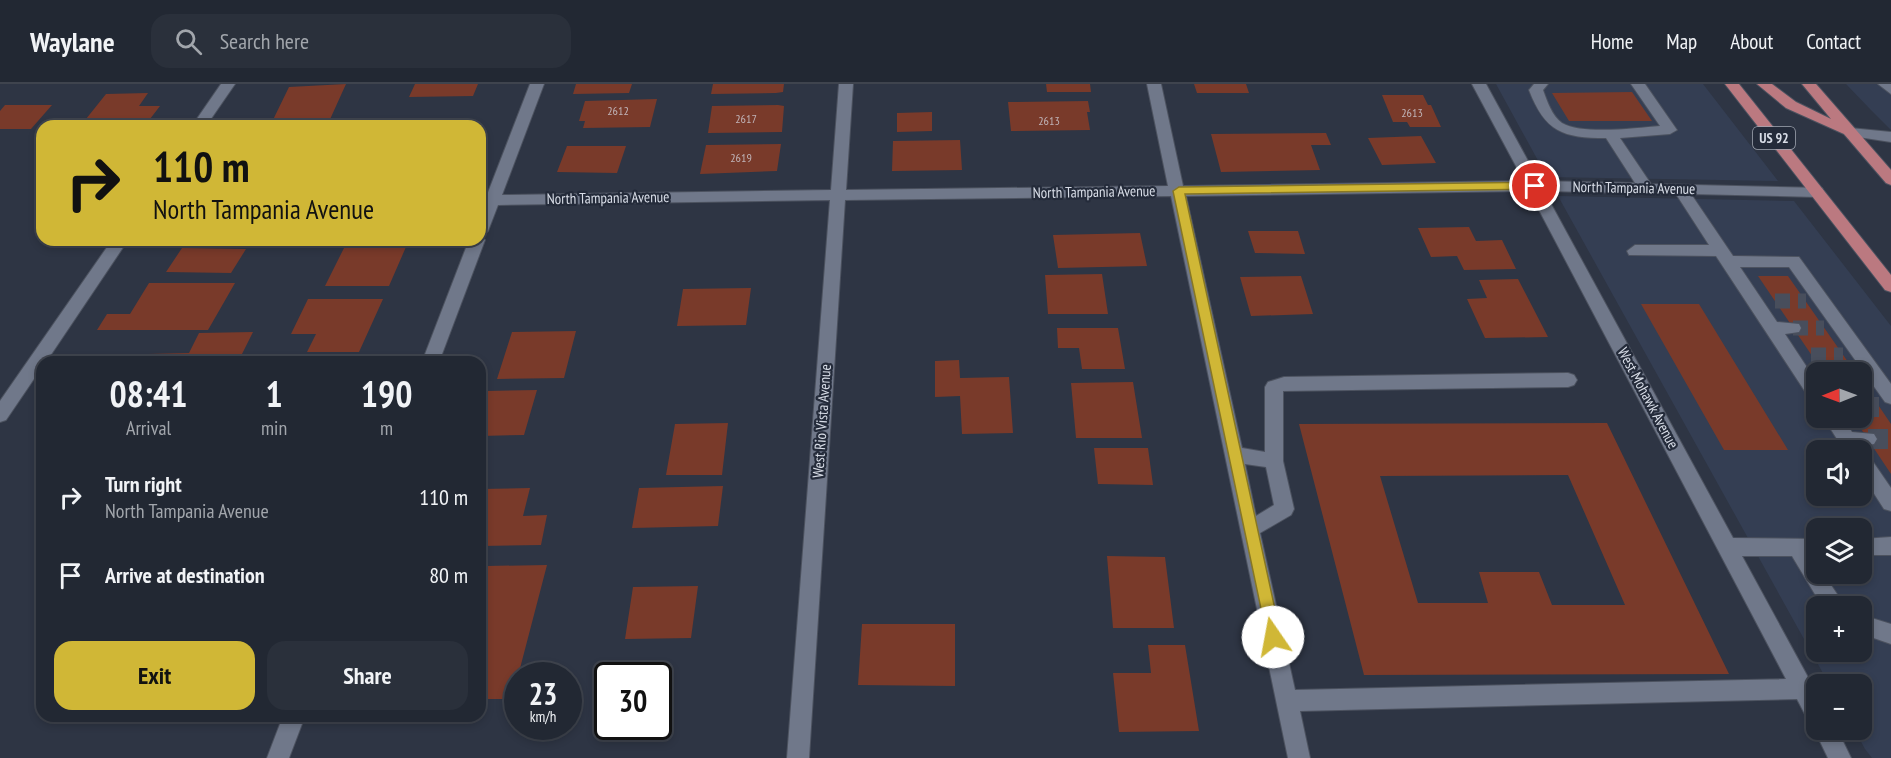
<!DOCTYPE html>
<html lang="en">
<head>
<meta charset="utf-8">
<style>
	body { margin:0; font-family:"PT Sans Narrow",sans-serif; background:#2a303b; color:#f1f3f6; height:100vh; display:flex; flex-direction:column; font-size:22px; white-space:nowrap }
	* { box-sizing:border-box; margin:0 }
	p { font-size:20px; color:#a2a6ac }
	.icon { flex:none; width:33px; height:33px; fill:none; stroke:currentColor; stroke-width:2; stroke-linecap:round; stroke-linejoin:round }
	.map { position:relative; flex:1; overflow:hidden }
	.drawer { position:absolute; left:36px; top:272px; width:450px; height:366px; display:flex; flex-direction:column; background:#222833; border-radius:18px; box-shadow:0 3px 9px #0003,0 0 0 2px #3f444e }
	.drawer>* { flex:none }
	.guide { position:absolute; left:36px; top:36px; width:450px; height:126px; border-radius:18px; box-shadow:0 3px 9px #0003,0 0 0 2px #3f444e; background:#d0b736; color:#111; overflow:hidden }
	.needle { width:39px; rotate:269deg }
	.buttons { position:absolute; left:1806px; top:278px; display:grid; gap:12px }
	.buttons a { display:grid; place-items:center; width:66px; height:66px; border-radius:12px; background:#222833; box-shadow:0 3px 9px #0003,0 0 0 2px #3f444e; font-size:30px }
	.speed { position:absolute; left:504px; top:578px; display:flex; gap:12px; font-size:30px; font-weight:700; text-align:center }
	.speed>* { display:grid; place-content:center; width:78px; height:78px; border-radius:50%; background:#222833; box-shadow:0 3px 9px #0003,0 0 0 2px #3f444e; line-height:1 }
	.speed small { font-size:15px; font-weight:400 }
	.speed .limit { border:3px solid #111; border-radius:9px; background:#fff; color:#111 }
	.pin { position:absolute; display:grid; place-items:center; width:51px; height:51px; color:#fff; margin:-26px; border:3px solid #fff; border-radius:50%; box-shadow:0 2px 6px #0007 }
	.me { position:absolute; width:66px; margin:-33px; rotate:348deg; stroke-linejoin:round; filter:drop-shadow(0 0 4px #0008) }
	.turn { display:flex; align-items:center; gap:21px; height:126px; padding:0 18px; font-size:27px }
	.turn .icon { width:78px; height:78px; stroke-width:2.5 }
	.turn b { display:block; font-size:42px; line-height:51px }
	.eta { display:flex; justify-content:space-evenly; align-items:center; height:102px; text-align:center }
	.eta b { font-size:36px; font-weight:700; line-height:42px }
	.action { display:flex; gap:12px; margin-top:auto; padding:12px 18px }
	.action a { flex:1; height:69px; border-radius:18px; background:#d0b736; color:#111; font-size:24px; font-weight:700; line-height:69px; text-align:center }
	.action a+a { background:#2a303b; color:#f1f3f6 }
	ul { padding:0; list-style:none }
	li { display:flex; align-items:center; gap:18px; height:78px; padding:0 18px }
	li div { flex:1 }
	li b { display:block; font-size:22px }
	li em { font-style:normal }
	header { display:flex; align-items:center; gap:36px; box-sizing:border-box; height:84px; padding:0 30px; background:#222833; border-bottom:2px solid #3f444e }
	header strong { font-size:28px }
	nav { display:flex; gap:33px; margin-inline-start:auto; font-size:21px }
	.search { width:420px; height:54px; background:#2a303b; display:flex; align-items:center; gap:15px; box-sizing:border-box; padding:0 21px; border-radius:18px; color:#a2a6ac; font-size:22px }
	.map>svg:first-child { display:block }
	.built { fill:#343e53; fill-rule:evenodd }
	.building { fill:#793a2a; fill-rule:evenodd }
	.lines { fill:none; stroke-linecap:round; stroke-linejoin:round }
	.minor-tunnel-far1 { stroke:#484e5c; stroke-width:15; stroke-dasharray:15 8; stroke-linecap:butt }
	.minor-tunnel { stroke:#484e5c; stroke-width:20; stroke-dasharray:20 10; stroke-linecap:butt }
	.minor-casing { stroke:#4c525f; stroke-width:2 }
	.major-casing { stroke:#4c525f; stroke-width:2 }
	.minor { fill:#70788a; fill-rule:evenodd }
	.major { fill:#bb7980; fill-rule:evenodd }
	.route { fill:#d0b736; stroke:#877723; stroke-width:1.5 }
	.labels { text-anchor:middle; stroke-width:4.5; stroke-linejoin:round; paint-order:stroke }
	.number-label { font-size:12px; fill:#c0b4b8 }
	.shield { fill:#242b3a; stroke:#a2a8b3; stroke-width:1.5 }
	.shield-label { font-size:14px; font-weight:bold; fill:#d8dde7 }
	.street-label { font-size:15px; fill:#d8dde7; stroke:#242b3a }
</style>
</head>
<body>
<header>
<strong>Waylane</strong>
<div class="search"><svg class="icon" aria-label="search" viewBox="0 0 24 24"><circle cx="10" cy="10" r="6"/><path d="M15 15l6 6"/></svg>Search here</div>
<nav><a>Home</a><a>Map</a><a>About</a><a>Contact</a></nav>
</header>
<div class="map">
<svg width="1891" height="674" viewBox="0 0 1891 674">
	<rect width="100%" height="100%" fill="#2e3544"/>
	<!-- built -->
	<path class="built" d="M1496,0H1703L1778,97L1547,93Z
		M1846,0H1891V46L1870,25Z
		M1558,112L1794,117L1891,242V674H1872L1865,665L1854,645H1862V600H1829ZM1816,288H1862V333H1816ZM1816,366H1862V411H1816ZM1816,444H1862V489H1816ZM1816,522H1862V567H1816Z"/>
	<!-- building -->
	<path class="building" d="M346,0L327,42H270L289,3Z
		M415,0H478L473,12L409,13Z
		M576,0H632L629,9L573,10Z
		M713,0H784L783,8L776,9L711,10Z
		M1046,0H1090L1091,8H1047Z
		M1194,0H1246L1249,9H1197Z
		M1632,8L1652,37H1569L1552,9Z
		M148,9L139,22H160L150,35H86L106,10Z
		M1382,11H1423L1428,21H1431L1441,43H1410L1407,38H1393Z
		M657,15L650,43L583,44L585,37H579L585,17Z
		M1088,17L1090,28H1087L1090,46L1011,47L1008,18Z
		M5,21H52L31,45H0V27Z
		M778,21L784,22L782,48L708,49L712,22Z
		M932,28V47L897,48V29Z
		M433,35H473L470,42H429Z
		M1326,49L1331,61H1311L1320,86L1221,88L1211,50Z
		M1421,52L1436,79L1382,81L1368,54Z
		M960,56L962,86L892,87L893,57Z
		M781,60L777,87L700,90L706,61Z
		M567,62H626L617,89L557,88Z
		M1469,143L1476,157L1502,156L1516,185L1464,186L1457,172L1431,173L1418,144Z
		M1248,147H1298L1305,170L1255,169Z
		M1140,149L1147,182L1058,184L1053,151Z
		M348,156H409L389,202H325Z
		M182,164L246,165L231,189L166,188Z
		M1102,190L1108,230H1048L1045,191Z
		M1301,192L1313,230L1251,232L1240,193Z
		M1758,192H1788L1855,288H1823Z
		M1518,195L1548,253L1485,254L1467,215L1487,214L1479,196Z
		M149,199H235L208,246H97L107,230H130Z
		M751,204L746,241L677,242L683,205Z
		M308,215H383L359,268H307L316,250H291Z
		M1641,220H1699L1788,366H1724Z
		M1057,244H1118L1125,285H1082L1079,264H1058Z
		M576,247L564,294L497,295L512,248Z
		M253,248L238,278H103L107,271L189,269L199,249Z
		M959,276L960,294L1009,293L1013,349L962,350L960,312L935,313V277Z
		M1862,297L1891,340V390L1853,333H1862Z
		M1133,298L1142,354H1076L1071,299Z
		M537,306L524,351L480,352V327L486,307Z
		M728,339L722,391H666L675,340Z
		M1607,339L1729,590L1364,591L1299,340ZM1568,391L1625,521H1552L1539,488H1479L1488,519H1418L1380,392Z
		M1094,364H1148L1153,401L1098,400Z
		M723,402L718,442L632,444L639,404Z
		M530,404L523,432L547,431L541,461L480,462V405Z
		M1107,472L1165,473L1174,544H1113Z
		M547,481L512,615H480V504L487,482Z
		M698,502L691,554L625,555L633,503Z
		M862,540H955V602L858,601Z
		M1148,561H1185L1199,647L1119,648L1113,589H1151Z"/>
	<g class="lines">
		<!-- minor-tunnel-far1 -->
		<path class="minor-tunnel-far1" d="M1775,217H1806
			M1793,244H1824
			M1811,271H1843"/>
		<!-- minor-tunnel -->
		<path class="minor-tunnel" d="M1862,323H1879
			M1868,355H1891"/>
		<defs>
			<path id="minor" d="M221,0H235L206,42H192Z
				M530,0H544L502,111L831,106L839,0H853L846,106L1168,102L1147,0H1161L1183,102L1524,97L1472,0H1486L1539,97L1635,99L1606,54C1563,54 1545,48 1529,6L1534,0H1548L1543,6C1547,17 1552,32 1562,39C1582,51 1636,44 1660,42L1631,0H1645L1677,46L1670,50L1620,54L1651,100L1822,104L1824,108L1817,113L1691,110L1733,172L1799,173L1891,300V320L1885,318L1789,183H1740L1777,238L1799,240L1801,244L1799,248L1785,250L1816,297V317L1810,315L1716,172L1629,171L1627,167L1635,161H1709L1676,110L1544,107L1733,454L1816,455V471L1813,472L1816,477V489H1823L1845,522H1822L1792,472H1742L1816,608V645H1837L1851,674H1828L1814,645L1816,639L1808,636L1797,615L1300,627L1310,674H1288L1171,112L845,116L809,674H787L830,116L498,121L488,147L482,152L485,156L439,278H422L469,156H480L483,121H480V111H487ZM1529,107L1786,595L1295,606L1260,449L1291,431L1294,425L1283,377V307L1568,303L1574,301L1577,296L1574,291L1568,289L1284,293L1268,298L1265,303V368L1242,364L1186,112ZM1245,380L1266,383L1274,421L1256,432Z
				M1878,0H1891V10Z
				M1850,44L1891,48V58L1845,51L1843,48Z
				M112,156H128L46,278H42V283L6,336L0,338V317Z
				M1823,333H1842L1852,348L1874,350L1877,355L1874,360L1861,362L1863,366L1862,369V366H1844Z
				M1862,369L1869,372L1891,404V427L1884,425L1862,391Z
				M1891,453V471H1862V455Z
				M1862,531L1891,540V560L1862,550Z
				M283,632H305L289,674H267Z"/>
			<path id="major" d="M1725,0H1739L1891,191V208L1885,206Z
				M1757,0H1772L1796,18L1831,35L1802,0H1816L1891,86V101L1886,99L1844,50L1786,24Z"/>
		</defs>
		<!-- minor casing -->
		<use href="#minor" class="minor-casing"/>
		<!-- major casing -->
		<use href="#major" class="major-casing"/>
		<!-- minor -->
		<use href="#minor" class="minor"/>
		<!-- major -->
		<use href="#major" class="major"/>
	</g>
	<!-- route -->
	<path class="route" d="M1535,98L1539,99V105L1185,110L1281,553L1279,558L1273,560L1268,558L1173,107L1179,103Z"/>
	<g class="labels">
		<!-- number labels -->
		<g class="number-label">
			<text x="618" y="31">2612</text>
			<text x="1412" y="33">2613</text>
			<text x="746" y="39">2617</text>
			<text x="1049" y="41">2613</text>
			<text x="741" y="78">2619</text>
		</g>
		<!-- shield labels -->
		<rect class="shield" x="1753" y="43" width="42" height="22" rx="4.5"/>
		<g class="shield-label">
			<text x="1774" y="59">US 92</text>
		</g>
		<!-- street labels -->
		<g class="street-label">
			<text transform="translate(1634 104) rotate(1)" y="5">North Tampania Avenue</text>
			<text transform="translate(1094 108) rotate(-1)" y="5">North Tampania Avenue</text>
			<text transform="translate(608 114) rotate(-1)" y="5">North Tampania Avenue</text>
			<text transform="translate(1648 314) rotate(62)" y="5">West Mohawk Avenue</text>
			<text transform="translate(822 337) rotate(-86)" y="5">West Rio Vista Avenue</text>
		</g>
	</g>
</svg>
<div class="buttons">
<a><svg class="needle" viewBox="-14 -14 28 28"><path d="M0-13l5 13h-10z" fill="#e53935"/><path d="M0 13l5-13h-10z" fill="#a2a6ac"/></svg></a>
<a><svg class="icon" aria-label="sound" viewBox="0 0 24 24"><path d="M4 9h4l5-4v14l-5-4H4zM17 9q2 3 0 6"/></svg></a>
<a><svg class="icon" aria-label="layers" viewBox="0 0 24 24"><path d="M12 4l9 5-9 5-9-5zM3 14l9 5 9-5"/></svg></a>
<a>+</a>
<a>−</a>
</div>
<div class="speed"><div>23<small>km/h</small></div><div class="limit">30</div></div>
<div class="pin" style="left:1535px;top:102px;background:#d93025"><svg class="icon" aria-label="arrive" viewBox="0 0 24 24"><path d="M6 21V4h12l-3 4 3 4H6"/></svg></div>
<svg class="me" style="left:1273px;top:553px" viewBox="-20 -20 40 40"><circle r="19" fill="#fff"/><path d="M0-13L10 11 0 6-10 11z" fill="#d0b736"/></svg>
<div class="guide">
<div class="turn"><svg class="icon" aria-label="right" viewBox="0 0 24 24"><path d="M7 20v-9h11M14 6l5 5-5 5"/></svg><div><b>110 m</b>North Tampania Avenue</div></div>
</div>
<section class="drawer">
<div class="eta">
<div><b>08:41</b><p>Arrival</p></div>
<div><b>1</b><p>min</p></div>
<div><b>190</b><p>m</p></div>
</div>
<ul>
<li><svg class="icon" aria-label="right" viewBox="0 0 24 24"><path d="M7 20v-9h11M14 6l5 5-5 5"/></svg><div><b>Turn right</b><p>North Tampania Avenue</p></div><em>110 m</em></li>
<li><svg class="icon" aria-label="arrive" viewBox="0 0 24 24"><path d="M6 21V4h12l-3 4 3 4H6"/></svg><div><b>Arrive at destination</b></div><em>80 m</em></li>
</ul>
<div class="action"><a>Exit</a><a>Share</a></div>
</section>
</div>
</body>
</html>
